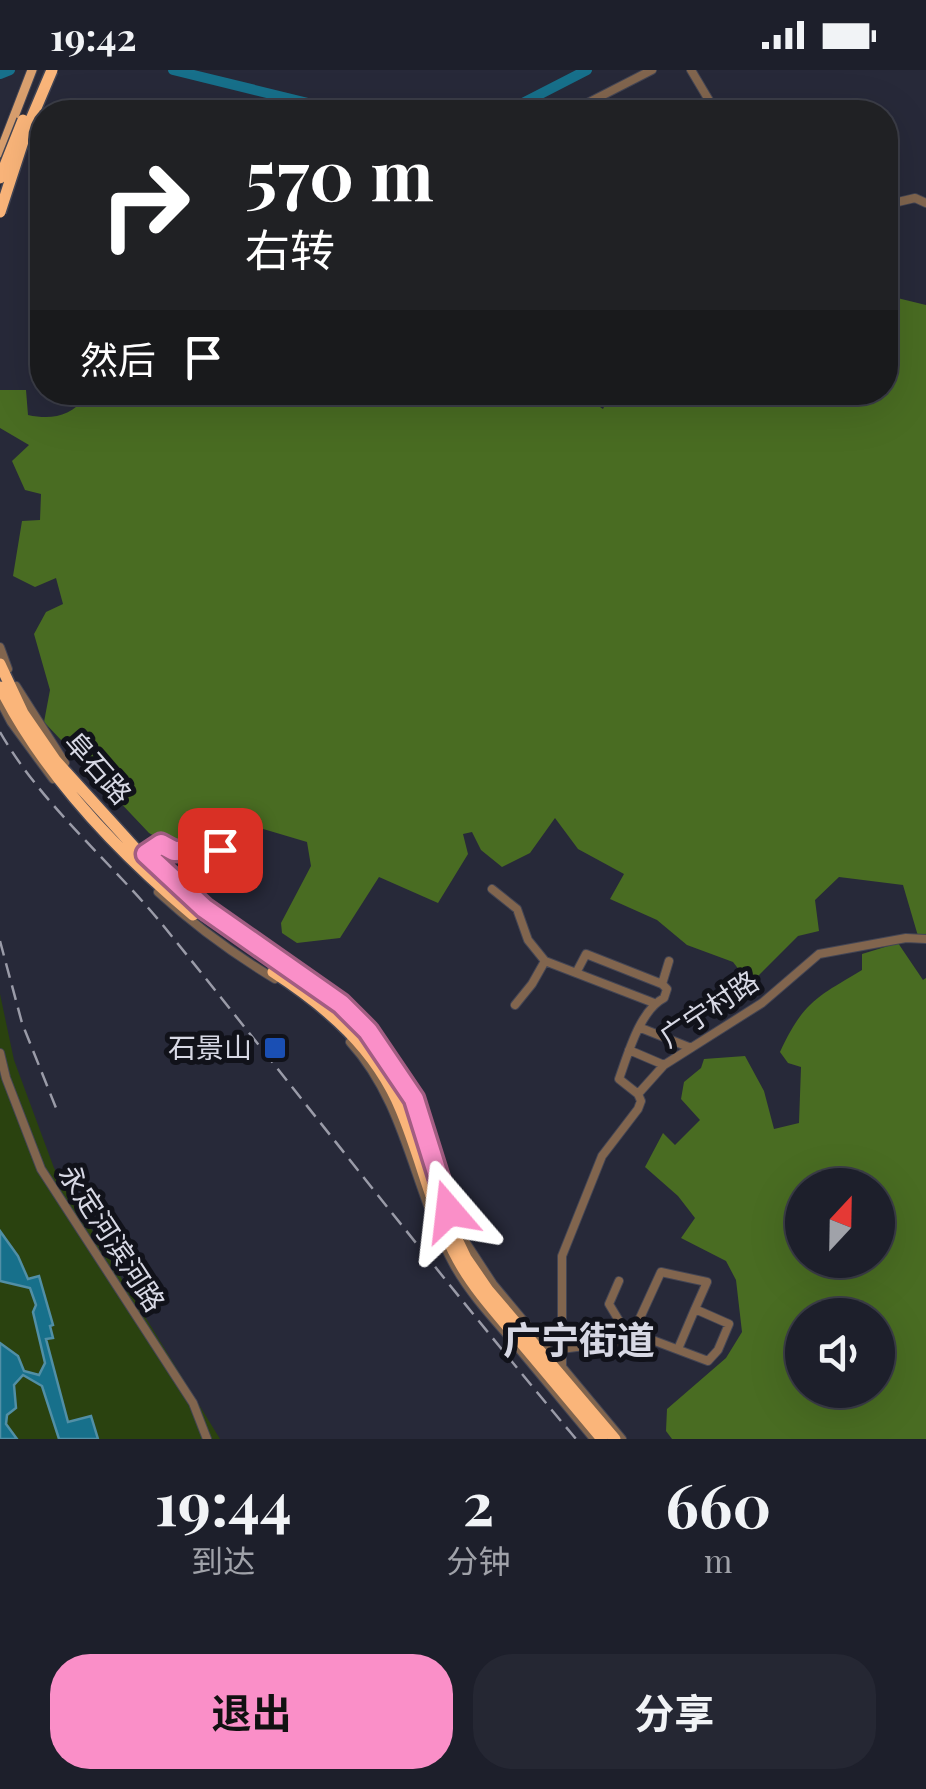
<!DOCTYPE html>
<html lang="zh">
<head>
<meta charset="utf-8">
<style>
	body { margin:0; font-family:"Playfair Display","Noto Sans SC",serif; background:#252733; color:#f1f3f6; height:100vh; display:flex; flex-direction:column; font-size:38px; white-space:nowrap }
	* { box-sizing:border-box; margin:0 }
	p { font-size:32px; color:#a0a2a9 }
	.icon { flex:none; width:55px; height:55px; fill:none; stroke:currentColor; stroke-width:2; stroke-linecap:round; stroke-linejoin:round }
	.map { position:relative; height:1369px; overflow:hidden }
	.panel { display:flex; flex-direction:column; background:#1d1f2b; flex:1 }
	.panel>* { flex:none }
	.banner { position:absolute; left:30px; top:30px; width:868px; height:305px; border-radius:40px; box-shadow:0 10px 40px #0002,0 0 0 2px #3b3d47; background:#202124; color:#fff; overflow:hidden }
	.needle { width:65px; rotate:22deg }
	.controls { position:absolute; left:785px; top:1098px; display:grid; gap:20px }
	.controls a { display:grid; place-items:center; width:110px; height:110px; border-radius:50%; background:#1d1f2b; box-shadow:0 10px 40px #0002,0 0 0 2px #3b3d47; font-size:50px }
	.pin { position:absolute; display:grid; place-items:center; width:85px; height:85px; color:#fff; margin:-42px; border-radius:20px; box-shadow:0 5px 15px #0006 }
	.me { position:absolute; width:110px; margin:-55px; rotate:343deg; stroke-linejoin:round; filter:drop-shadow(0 0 8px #0008) }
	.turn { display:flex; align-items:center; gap:35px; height:210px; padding:0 50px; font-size:45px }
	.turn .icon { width:130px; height:130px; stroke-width:2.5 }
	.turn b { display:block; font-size:70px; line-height:85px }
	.then { display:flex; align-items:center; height:95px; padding:0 50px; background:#0003; gap:20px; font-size:38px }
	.eta { display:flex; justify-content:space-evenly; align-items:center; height:170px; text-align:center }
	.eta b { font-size:60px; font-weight:700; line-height:70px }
	.action { display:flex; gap:20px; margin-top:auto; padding:20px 50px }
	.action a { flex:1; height:115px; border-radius:40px; background:#fa8fc8; color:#111; font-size:40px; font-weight:700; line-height:115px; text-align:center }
	.action a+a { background:#252733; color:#f1f3f6 }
	.status { display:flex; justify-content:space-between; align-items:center; height:70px; padding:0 50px; background:#1d1f2b; direction:ltr }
	.status svg { height:28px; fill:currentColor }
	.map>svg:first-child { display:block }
	.green { fill:#2a420f }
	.forest { fill:#496c22; fill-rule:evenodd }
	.water { fill:#17708b; stroke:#518fa6; stroke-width:2.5 }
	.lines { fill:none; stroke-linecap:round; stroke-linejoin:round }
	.river { stroke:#17708b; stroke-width:10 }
	.minor-casing { stroke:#434554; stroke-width:10 }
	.major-casing { stroke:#434554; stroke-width:11 }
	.highway-casing { stroke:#434554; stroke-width:14 }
	.minor { stroke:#81654e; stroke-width:8 }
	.major { stroke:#d89f6e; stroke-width:9 }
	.highway { stroke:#fab57a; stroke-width:11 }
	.rail { stroke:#9a9ba8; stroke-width:2.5; stroke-dasharray:15 8; stroke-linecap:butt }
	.highway-bridge-casing { stroke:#434554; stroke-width:14; stroke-linecap:butt }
	.highway-bridge { stroke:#fab57a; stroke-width:11 }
	.route-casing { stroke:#a25d82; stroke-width:25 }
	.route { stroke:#fa8fc8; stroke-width:18 }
	.transit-dot { fill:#1a4fb4; stroke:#11121a; stroke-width:4 }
	.labels { text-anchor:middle; stroke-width:10; stroke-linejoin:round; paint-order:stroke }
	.street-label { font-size:28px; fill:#d7d8e4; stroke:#11121a }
	.poi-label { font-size:28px; fill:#d7d8e4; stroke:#11121a; text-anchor:end }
	.district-label { font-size:38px; font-weight:bold; fill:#d7d8e4; stroke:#11121a }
</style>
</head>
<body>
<div class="status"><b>19:42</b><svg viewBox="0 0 49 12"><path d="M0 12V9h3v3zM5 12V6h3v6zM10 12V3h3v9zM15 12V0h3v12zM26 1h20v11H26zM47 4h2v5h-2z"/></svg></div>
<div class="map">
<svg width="926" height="1369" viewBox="0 0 926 1369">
	<rect width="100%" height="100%" fill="#272939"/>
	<!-- green -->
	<path class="green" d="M0,924L14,990L54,1098L220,1369H0Z"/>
	<!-- forest -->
	<path class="forest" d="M885,225L926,235V867L918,866L903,815L839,807L815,830L819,861L798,866L750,914L733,892L687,875L657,850L610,829L624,804L578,779L555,748L530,783L502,797L481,780L472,762L463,764L468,784L438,833L379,807L340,868L297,873L282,863L281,853L311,796L307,772L236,751L212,772L175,778L149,763L44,652L50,620L34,564L46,542L63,534L56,508L35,517L13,506L22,451L40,450L41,424L25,420L12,391L29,375L0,358V320H26L28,345C51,350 70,347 86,327L79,322H578L603,339L611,323L827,322L828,325L885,322Z
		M898,873L923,910L926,908V1369H672L666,1361L667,1339L726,1288L742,1262L736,1210L726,1191L681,1168L695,1148L678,1126L645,1097L663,1063L675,1075L700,1050L681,1029L684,1012L701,998L704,989L745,986L764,1021L774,1059L799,1053L801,997L788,993L780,982C803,932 817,927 862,900V884ZM802,1115H878V1190H802ZM802,1245H878V1320H802Z"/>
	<!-- water -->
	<path class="water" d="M0,1161L18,1186L28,1209L39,1206L53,1255L50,1256L53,1268L46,1269L68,1352L91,1346L98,1369H59L42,1316L23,1305L14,1315L16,1338L7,1345L6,1354L17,1369H0V1273L18,1286L24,1301L39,1305L45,1293L33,1242L36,1235L30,1218L0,1211Z"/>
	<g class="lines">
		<!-- river -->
		<path class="river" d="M173,0L345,42
			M0,4L10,0
			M491,42L517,36L587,0"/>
		<defs>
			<path id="minor" d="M691,0L716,42
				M570,42L652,0
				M20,74L42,76
				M885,135L915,128L926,133
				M885,163L888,168
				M0,577L8,599
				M16,616L65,693
				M0,631L11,652L53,709
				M146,784L161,774L173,781L221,779
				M492,819L517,839L528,870L545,891L532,914L515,935
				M158,822C195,856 232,883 275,909
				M545,891L654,933
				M576,903L586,884L662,914
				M641,958L691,978
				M350,972C407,1034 414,1123 454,1195C469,1222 490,1245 510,1268C538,1302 566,1335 594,1369
				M381,978L397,999L417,1039
				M629,980L664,995
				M0,983L6,1008L41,1099L193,1333L207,1369
				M638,1024L619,1009C628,984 640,940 664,928L667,919L662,914L669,891
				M461,1165L493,1214L622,1369
				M619,1211L609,1234L627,1264
				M622,1270L639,1250L661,1202L707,1212L695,1239
				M561,1279L647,1268L708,1291L718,1280L729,1254L695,1239L678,1279
				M562,1295V1186L602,1086L638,1039L641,1031L638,1024L664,995L762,933L819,884L906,868L926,869"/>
			<path id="major" d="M0,83L32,0"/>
			<path id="highway" d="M0,594L23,643L56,691L154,799L199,841L338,937L366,964L410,1033L445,1144L466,1188L488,1220L615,1369
				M0,617C44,705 118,782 193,845
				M273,902C327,937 376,979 401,1040C422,1090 432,1142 458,1190C474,1219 497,1244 518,1269C546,1302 574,1336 602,1369"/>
		</defs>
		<!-- minor casing -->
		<use href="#minor" class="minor-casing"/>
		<!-- major casing -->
		<use href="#major" class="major-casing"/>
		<!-- highway casing -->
		<use href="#highway" class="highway-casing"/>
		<!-- minor -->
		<use href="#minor" class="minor"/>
		<!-- major -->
		<use href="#major" class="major"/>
		<!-- highway -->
		<use href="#highway" class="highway"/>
		<!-- rail -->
		<path class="rail" d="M0,662C43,737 112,792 166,859C303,1029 436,1202 576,1369
			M0,871L22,953L56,1038"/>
		<defs>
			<path id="highway-bridge" d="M0,108L23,50
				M0,142L27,59L52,0"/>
		</defs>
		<!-- highway-bridge casing -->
		<use href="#highway-bridge" class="highway-bridge-casing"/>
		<!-- highway-bridge -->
		<use href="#highway-bridge" class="highway-bridge"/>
	</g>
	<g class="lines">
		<defs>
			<path id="route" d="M220,780L174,781L161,774L146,784L204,838L341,934L368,961L414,1029L449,1141"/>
		</defs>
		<!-- route casing -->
		<use href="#route" class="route-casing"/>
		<!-- route -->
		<use href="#route" class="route"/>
	</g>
	<!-- markers -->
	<rect class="transit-dot" x="263" y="966" width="24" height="24" rx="5"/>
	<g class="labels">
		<!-- street labels -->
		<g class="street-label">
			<text transform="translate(98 698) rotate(49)" y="10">阜石路</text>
			<text transform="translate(709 939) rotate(-34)" y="10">广宁村路</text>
			<text transform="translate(112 1168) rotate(57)" y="10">永定河滨河路</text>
		</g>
		<!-- poi labels -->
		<g class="poi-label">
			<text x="252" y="988">石景山</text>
		</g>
		<!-- district labels -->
		<g class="district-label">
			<text x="579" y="1284">广宁街道</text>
		</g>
	</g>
</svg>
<div class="controls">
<a><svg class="needle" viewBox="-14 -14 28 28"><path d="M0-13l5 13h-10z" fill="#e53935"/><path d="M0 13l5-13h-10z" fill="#a0a2a9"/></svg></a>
<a><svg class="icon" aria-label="sound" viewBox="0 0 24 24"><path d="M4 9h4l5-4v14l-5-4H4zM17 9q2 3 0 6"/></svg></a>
</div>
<div class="pin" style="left:220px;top:780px;background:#d93025"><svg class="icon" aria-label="arrive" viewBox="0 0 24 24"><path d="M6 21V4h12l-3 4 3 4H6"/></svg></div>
<svg class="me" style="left:449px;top:1141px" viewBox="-20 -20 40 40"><path d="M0-17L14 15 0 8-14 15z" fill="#fa8fc8" stroke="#fff" stroke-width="4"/></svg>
<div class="banner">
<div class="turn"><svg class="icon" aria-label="right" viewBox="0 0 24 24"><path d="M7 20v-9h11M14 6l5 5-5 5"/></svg><div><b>570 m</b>右转</div></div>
<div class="then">然后<svg class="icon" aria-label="arrive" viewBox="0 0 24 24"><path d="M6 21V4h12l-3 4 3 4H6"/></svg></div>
</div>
</div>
<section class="panel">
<div class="eta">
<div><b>19:44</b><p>到达</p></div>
<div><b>2</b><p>分钟</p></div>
<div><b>660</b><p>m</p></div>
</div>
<div class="action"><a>退出</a><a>分享</a></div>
</section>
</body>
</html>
